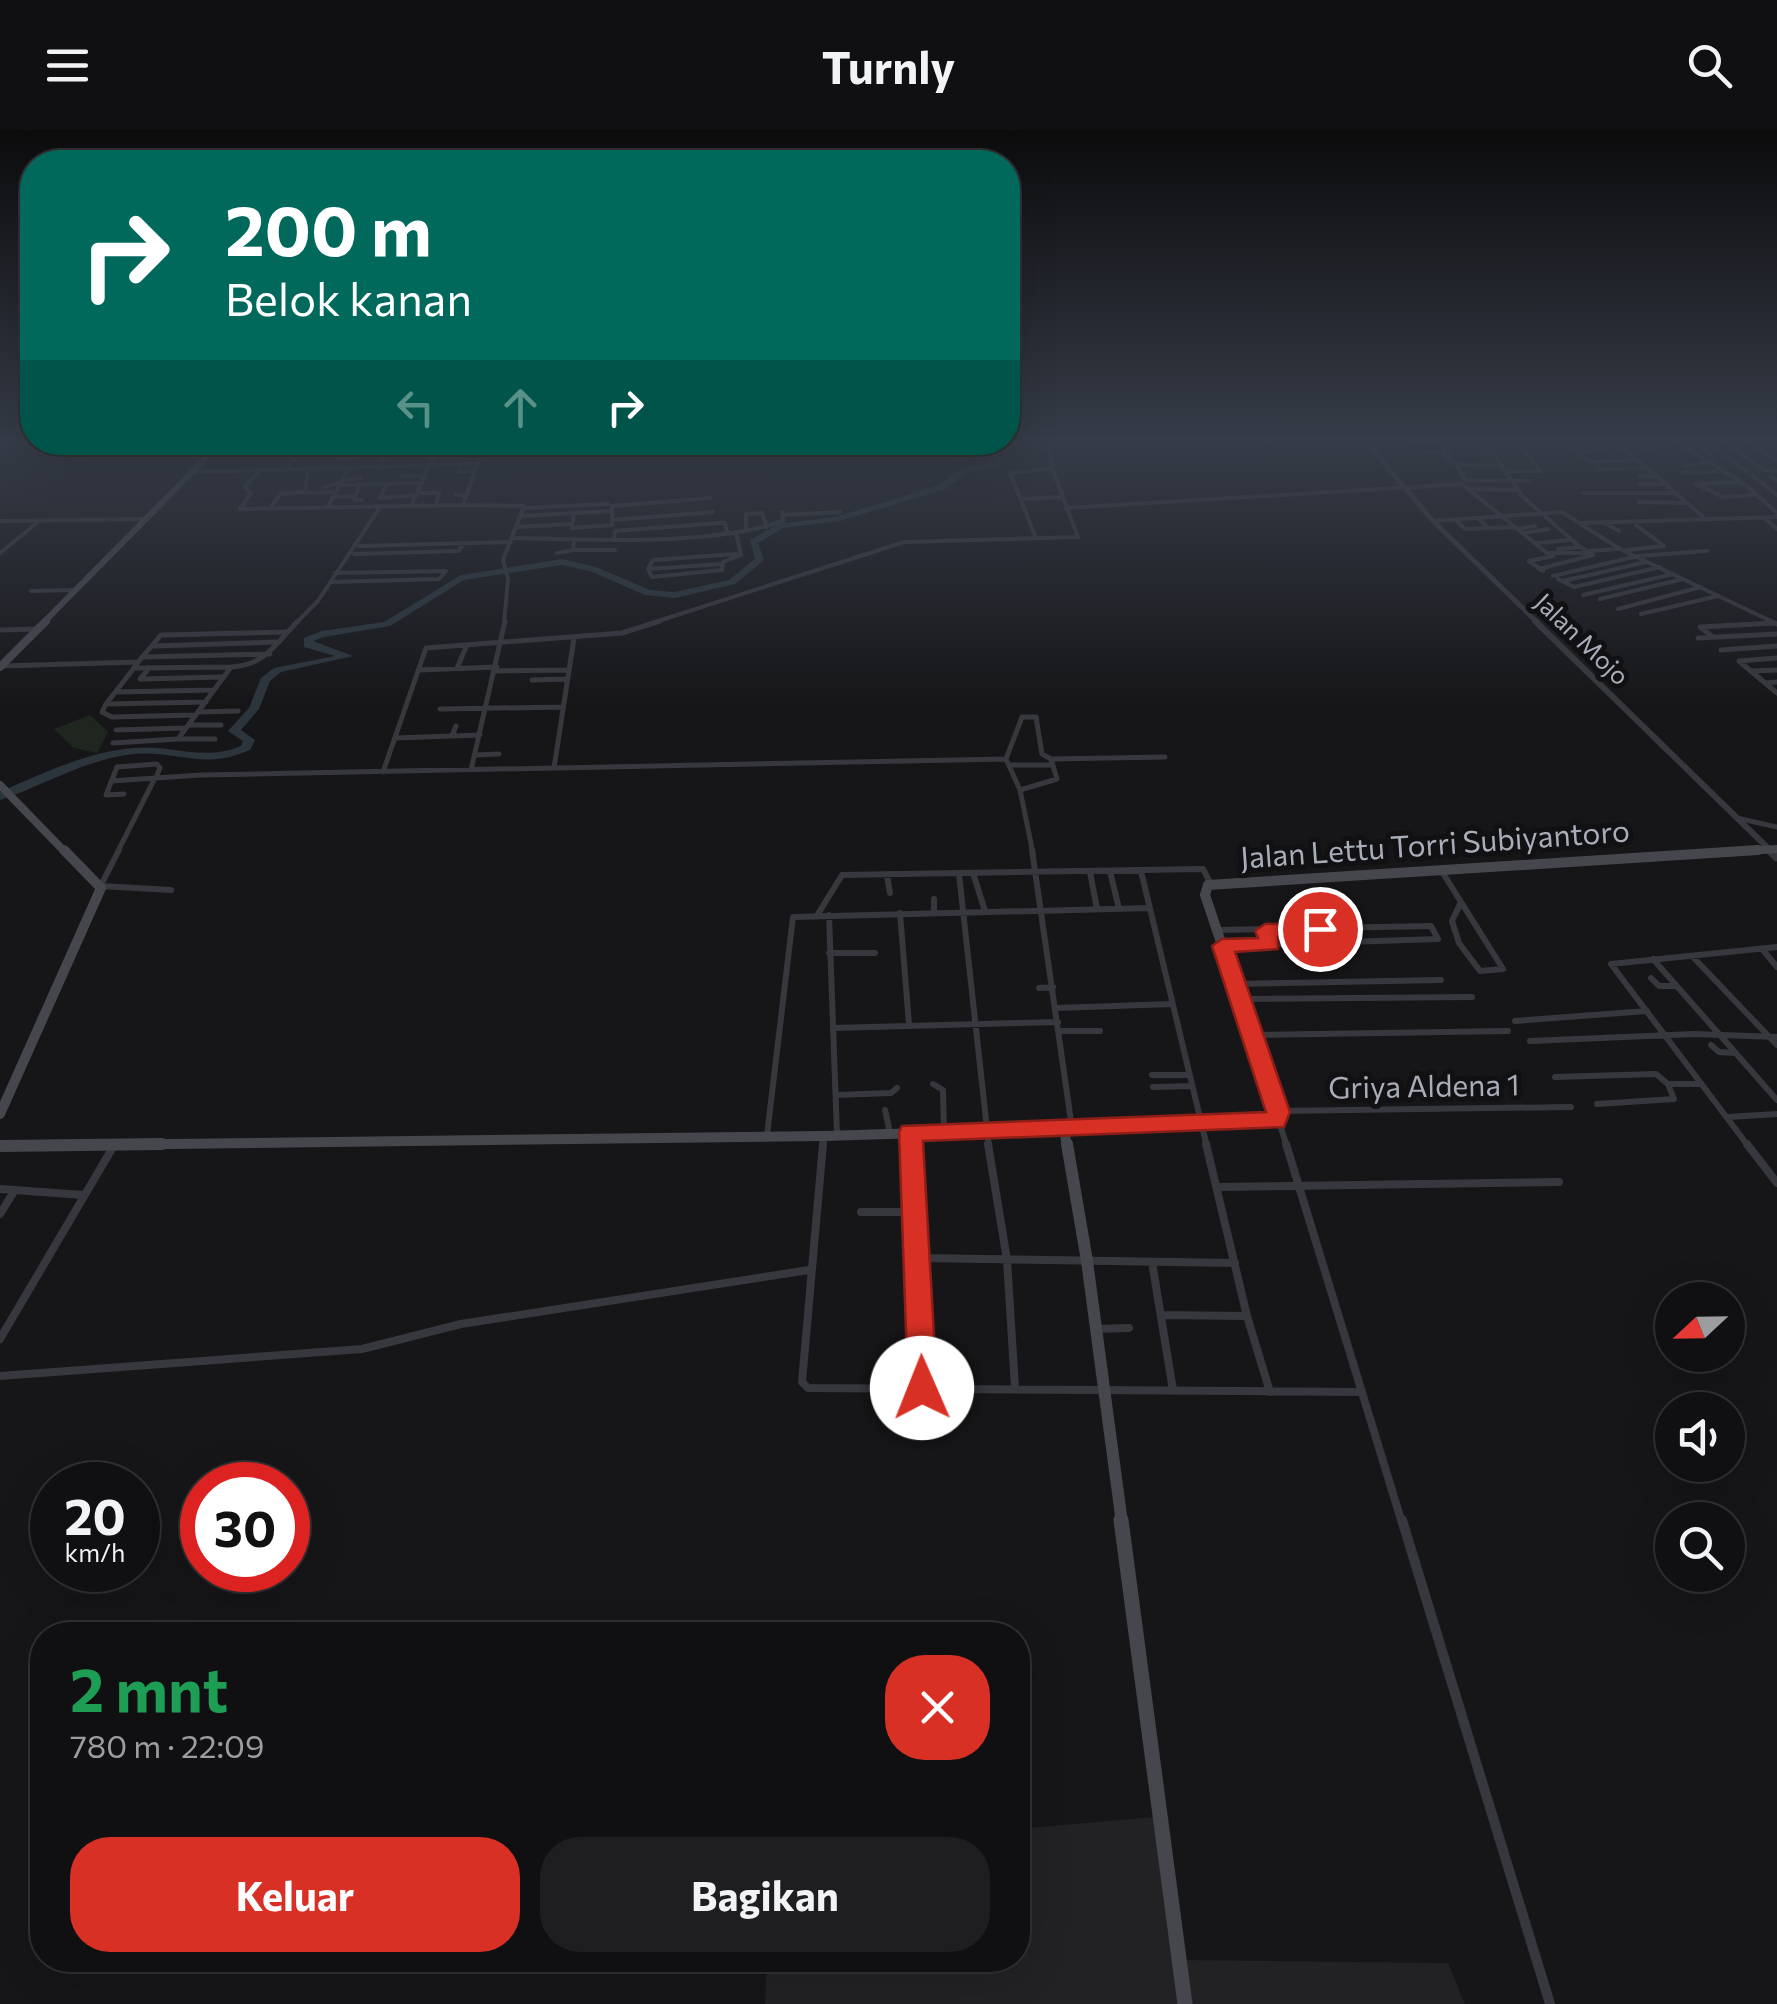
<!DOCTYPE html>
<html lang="id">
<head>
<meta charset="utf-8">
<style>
	body { margin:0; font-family:Commissioner,sans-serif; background:#1e1e20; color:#f1f3f6; height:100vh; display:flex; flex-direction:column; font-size:38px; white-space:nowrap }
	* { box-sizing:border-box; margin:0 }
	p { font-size:32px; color:#9c9d9f }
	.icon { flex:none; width:55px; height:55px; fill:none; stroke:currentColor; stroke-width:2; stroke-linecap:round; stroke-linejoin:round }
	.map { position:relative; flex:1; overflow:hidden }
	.side { position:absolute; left:30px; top:1492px; width:1000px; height:350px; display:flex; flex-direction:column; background:#101012; border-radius:40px; box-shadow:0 10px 40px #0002,0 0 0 2px #303032 }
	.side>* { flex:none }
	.banner { position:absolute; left:20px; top:20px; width:1000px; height:305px; border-radius:40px; box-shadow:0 10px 40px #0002,0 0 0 2px #303032; background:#00695c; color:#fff; overflow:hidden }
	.needle { width:65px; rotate:248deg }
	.tools { position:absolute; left:1655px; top:1152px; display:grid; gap:20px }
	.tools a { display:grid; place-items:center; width:90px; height:90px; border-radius:50%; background:#101012; box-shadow:0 10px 40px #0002,0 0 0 2px #303032; font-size:50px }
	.speed { position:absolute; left:30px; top:1332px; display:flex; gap:20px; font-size:50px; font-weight:700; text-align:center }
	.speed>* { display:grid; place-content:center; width:130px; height:130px; border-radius:50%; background:#101012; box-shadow:0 10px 40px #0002,0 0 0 2px #303032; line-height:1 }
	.speed small { font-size:25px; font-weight:400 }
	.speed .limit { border:15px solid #d22; background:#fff; color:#111 }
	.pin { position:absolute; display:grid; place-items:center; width:85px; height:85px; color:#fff; margin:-42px; border:5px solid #fff; border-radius:50%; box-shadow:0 2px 10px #0007 }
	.me { position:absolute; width:110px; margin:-55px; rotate:359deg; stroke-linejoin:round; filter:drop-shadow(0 0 8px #0008) }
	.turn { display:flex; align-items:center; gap:35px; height:210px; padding:0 40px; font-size:45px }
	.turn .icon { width:130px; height:130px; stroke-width:2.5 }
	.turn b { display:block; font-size:70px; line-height:85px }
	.lanes { display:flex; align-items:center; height:95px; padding:0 40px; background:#0003; justify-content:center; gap:50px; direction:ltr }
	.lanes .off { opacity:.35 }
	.round { display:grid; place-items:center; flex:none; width:105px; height:105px; border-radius:40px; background:#1e1e20 }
	.headline { display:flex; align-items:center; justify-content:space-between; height:170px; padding:0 40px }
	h1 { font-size:60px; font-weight:700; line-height:75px; color:#1e9e55 }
	.button { display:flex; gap:20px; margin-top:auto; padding:20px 40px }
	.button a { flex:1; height:115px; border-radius:40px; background:#d93025; color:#fff; font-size:40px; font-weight:700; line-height:115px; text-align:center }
	.button a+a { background:#1e1e20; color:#f1f3f6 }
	header { display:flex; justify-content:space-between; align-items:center; height:130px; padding:0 40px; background:#101012; font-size:45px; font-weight:700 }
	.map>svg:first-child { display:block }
	.built { fill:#222225 }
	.green { fill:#1e261f }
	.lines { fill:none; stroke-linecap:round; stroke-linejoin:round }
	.river { fill:#2c353c; fill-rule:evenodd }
	.minor-far4 { stroke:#37383d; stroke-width:4 }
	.minor-far3 { stroke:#37383d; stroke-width:5 }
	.minor-far2 { stroke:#37383d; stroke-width:6 }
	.minor-far1 { stroke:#37383d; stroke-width:8 }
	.minor { stroke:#37383d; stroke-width:10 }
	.tertiary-far2 { stroke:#37383d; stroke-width:5 }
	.tertiary-far1 { stroke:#37383d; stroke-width:6 }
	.tertiary { stroke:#37383d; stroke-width:9 }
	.secondary-far4 { stroke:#45474d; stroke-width:6 }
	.secondary-far3 { stroke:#45474d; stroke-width:8 }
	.secondary-far2 { stroke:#45474d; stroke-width:10 }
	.secondary-far1 { stroke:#45474d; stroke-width:12 }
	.secondary { stroke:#45474d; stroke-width:15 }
	.route { fill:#d93025; stroke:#8d1f18; stroke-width:2.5 }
	.labels { text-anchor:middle; stroke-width:10; stroke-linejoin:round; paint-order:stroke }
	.far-street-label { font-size:25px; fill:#a8adb8; stroke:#111113 }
	.street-label { font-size:30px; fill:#a8adb8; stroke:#111113 }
</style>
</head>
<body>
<header><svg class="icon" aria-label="menu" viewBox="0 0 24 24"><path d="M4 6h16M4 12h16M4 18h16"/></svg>Turnly<svg class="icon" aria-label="search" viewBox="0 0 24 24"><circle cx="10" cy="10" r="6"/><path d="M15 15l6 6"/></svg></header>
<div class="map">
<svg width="1777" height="1874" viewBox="0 0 1777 1874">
	<rect width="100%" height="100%" fill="#161618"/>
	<!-- built -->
	<path class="built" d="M1165,1686L1180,1830L1448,1833L1465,1874H765L767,1830H1018V1699Z"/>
	<!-- green -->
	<path class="green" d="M90,585L108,602L97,623L74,618L54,599Z"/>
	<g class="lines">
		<!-- river -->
		<path class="river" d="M987,313H995L1002,335L966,343L943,360L839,391L783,398L758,413L764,430L735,454L675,468L645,465L590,441L562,435L464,450L390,496L324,507L313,511L353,526L281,542L270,551L259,579L241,600L255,610L250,620C201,641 180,620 134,624C86,629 45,655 0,670V662C43,643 87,622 133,618C173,614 202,632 241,616L243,611L228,601L249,578L261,548L274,538L335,526L304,517V508L322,501L384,492L461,445L562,429L596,437L650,460L675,462L729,450L755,429L750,410L778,394L835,387L937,356L960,339L995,332Z"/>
		<!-- minor-far4 -->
		<path class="minor-far4" d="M485,313L463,375L524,376L503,430L508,449L504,493
			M1412,313H1446
			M1452,313L1449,325L1466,350
			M1487,313L1522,366L1580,417L1588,421L1618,419
			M1564,313L1590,332L1637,330
			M1618,313L1703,387
			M1641,313L1653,320
			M1679,313L1747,356L1777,383
			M1696,313L1713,327
			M1709,313L1747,342
			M1728,313L1763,340L1777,341
			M1752,313L1777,331
			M1773,313L1777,315
			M1446,314L1443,323L1451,333
			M438,318L484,316
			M457,321L481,320
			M406,322V326L434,325
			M1424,322H1443
			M1577,322L1607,320L1598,313
			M1478,323L1492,324
			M338,328L385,324
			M338,329L346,313
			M1457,334L1500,336
			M1687,335L1711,333
			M380,337L389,313
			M459,338L458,342L474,341
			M1599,339L1647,338
			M285,340L307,315L332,313
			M308,340L305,363L334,362
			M1505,341H1541L1518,313
			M193,342L476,334
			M259,342L245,357L251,363L240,379L463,375
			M1682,343L1721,341
			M401,346H425
			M1640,346L1657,347
			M1753,346L1777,365
			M1771,346L1777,351
			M343,350L360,348
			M1466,350L1530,351
			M1740,352L1696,354L1723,367L1754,365
			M360,354L354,370H362
			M387,354L380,368L415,365
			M1639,354H1666
			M339,355L422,353
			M323,357L339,353
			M1469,359L1517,360
			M418,363H439L436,375
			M1583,363H1676
			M455,364L465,366
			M332,367L355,366
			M1021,369L1062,367
			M1639,372L1686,373
			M411,376L439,313
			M270,378L280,364L305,362
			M327,378L348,339
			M523,378L608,374
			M1066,378L1462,354L1547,423H1591
			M574,383L572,398L612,395V381
			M783,385L840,382
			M521,386L612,381V376L710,368
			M1764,388L1777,399
			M1455,389L1465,399L1488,398L1478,388
			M612,390L713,382
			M0,391L147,389
			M1433,391L1562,382L1620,419L1775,493
			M1602,392L1619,401
			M1582,393L1777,387
			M517,397L572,394
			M1488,398L1515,397
			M1518,399L1535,396
			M746,400V384L762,383L767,397
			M1524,403L1548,399
			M514,408C591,410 711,416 783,391L782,382
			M1036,408L1010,343L1052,338
			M574,410L573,420H615
			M614,410L615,401L719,393H725L727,402
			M1537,413L1570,410
			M359,416L511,412
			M1558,419L1579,417
			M1627,420L1664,416L1636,395
			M0,423L38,392
			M557,423L573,420
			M354,424L458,421L465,413
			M648,439L652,447L722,440L723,432L741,425L736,402
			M648,439L653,430L736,424
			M648,439L722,434
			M1539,439L1593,425
			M1543,441L1529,431L1553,426
			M1553,446L1638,426L1707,421
			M1558,449L1574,457L1660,437
			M1563,451L1646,432
			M331,452L439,449L446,441L335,443
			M31,461L76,460
			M1583,465L1673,444
			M1600,469L1683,449
			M1618,479L1701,457
			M1641,484L1718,466
			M296,493L318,471L380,377
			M652,493L904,412L1078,407L1052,338L1048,313
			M1770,493H1775"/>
		<!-- minor-far3 -->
		<path class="minor-far3" d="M1770,491L1777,494
			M0,500L38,499
			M1713,507L1700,497L1775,493
			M1698,508L1777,504
			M154,516L277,512
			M1721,520L1777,516
			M143,527L270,524
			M138,532L161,505L287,502
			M1,536L138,532L134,538L231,537
			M134,538L106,574L206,572
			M149,538L140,549L222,547
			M457,538L467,515
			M419,540L497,537
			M495,541L569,540
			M1753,541L1777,540
			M532,550L567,549
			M1777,552L1765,553L1777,563
			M1765,553L1739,531L1777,528
			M116,562L213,560
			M106,574L102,582L112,587L195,585
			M440,579L562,577
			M199,582L238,581
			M1022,587H1036L1042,624L1051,629L1057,649L1020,660L1006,629Z
			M190,595H221
			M116,600L186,598
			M452,606L456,596
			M396,608L480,605
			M215,609H178L231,537C266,535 275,514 298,491
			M113,613L178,609
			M475,625L499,624
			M1051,629L1165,627
			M1010,635H1052
			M554,638L574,508
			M471,640L505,491
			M383,642L426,518L622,503L660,491
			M111,651L201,645L1006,629
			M1020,660L1033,723
			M124,664L106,665L117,637L157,634L160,638L156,647
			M1737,688L1777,697
			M117,723L155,648"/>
		<!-- minor-far2 -->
		<path class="minor-far2" d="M1032,720L1072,998
			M1441,740L1503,839L1480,841L1459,813L1452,791L1460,774
			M1110,741L1119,779
			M1141,741L1207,1017
			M1090,742L1097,779
			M973,743L985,781
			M959,744L989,1017
			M887,746L890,763
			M101,755L119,720
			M101,756L171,760
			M934,769V782
			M900,783L909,894
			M818,784L842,745L1203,739L1211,754
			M829,785L837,1005
			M1218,800L1431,796L1438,809L1222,816
			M1762,819L1777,837
			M829,823H875
			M1692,826L1777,915
			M1653,829L1777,970
			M1651,848L1659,856H1676
			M1236,854L1441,850
			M1039,858L1053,857
			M1241,869L1472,867
			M1056,878L1172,874
			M1515,891L1647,881
			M833,898L1058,892
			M1059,901H1100
			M1254,905L1508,901
			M1530,911L1694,904L1777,907
			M1711,915L1719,922L1735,923
			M1152,945H1188
			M1555,947L1656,944L1668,954L1674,969L1597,974
			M933,954L943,960L944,1002
			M1668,954H1701
			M1153,957L1192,956
			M836,965L891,963L897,958
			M885,980L890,1003
			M1278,981L1571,977
			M1728,987L1777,984
			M1279,991L1287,1017
			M911,1004L912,1017
			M767,1005L793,787L1150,778
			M823,1017L824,1006
			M1749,1017L1611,834L1777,817"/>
		<!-- minor-far1 -->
		<path class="minor-far1" d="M823,1014L802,1252L808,1258L1360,1262
			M911,1014L922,1258
			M988,1014L1007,1130L1015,1257
			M1206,1014L1247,1186L1270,1262
			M1286,1014L1402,1393
			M1747,1014L1777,1053
			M1217,1057L1559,1052
			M0,1059L84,1065
			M861,1082H915
			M0,1084L15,1060
			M919,1128L1235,1133
			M1152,1132L1173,1260
			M1161,1185L1247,1186
			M1095,1199L1129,1198
			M0,1209L113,1017
			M0,1246L362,1219L461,1194L809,1140"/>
		<!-- minor -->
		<path class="minor" d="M1402,1390L1550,1874"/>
		<!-- tertiary-far2 -->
		<path class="tertiary-far2" d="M1367,313L1433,391L1538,493"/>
		<!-- tertiary-far1 -->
		<path class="tertiary-far1" d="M1535,491L1773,723"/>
		<!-- tertiary -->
		<path class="tertiary" d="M1770,720L1777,727"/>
		<!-- secondary-far4 -->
		<path class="secondary-far4" d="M43,493L221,313"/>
		<!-- secondary-far3 -->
		<path class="secondary-far3" d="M0,537L46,491
			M0,655L66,723
			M1719,723L1777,719"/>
		<!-- secondary-far2 -->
		<path class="secondary-far2" d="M0,984L101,758L64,720
			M1064,999L1067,1017
			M0,1016L824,1006L1272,992L1278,990V981L1205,765L1208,755L1758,720"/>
		<!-- secondary-far1 -->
		<path class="secondary-far1" d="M1067,1014L1087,1131L1122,1393
			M0,1016L162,1014"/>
		<!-- secondary -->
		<path class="secondary" d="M1121,1390L1185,1874"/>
	</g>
	<!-- sky -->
	<linearGradient id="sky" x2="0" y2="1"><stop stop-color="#0c0c0d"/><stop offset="0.54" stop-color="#363c48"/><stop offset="1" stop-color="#363c48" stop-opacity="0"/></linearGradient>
	<rect width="1777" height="575" fill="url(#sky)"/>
	<!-- route -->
	<path class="route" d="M1320,793L1327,794V804L1278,807V819L1235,822L1290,982L1284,997L923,1011L937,1258L932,1267L922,1270L912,1267L908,1258L899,1002L902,996L1266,982L1212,816L1222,809L1258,808L1255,801L1265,794Z"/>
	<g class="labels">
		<!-- far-street labels -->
		<g class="far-street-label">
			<text transform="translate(1582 509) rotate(44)" y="9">Jalan Mojo</text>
		</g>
		<!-- street labels -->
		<g class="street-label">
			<text transform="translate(1435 715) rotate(-4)" y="10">Jalan Lettu Torri Subiyantoro</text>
			<text transform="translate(1424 957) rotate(-1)" y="10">Griya Aldena 1</text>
		</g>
	</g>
</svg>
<div class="tools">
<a><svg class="needle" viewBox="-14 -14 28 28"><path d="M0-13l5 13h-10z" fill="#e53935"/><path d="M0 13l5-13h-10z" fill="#9c9d9f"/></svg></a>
<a><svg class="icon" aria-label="sound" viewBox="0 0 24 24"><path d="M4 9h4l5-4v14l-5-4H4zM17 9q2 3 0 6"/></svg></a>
<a><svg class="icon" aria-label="search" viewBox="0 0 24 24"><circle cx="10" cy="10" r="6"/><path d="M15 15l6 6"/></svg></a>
</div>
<div class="speed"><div>20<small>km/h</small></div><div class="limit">30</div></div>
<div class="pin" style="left:1320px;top:799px;background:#d93025"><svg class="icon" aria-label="arrive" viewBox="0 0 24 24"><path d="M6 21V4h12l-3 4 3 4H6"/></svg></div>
<svg class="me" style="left:922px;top:1258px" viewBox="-20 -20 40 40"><circle r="19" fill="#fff"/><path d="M0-13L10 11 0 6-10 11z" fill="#d93025"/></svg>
<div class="banner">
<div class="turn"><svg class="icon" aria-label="right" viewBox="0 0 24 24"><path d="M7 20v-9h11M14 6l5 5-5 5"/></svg><div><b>200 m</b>Belok kanan</div></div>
<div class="lanes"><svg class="icon off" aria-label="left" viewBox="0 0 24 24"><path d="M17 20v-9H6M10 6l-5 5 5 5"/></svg><svg class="icon off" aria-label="ahead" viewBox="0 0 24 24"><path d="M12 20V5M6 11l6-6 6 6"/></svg><svg class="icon" aria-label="right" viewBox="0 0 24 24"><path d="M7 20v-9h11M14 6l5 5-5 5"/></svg></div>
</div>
<section class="side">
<div class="headline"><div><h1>2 mnt</h1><p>780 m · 22:09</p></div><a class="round" style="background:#d93025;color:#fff"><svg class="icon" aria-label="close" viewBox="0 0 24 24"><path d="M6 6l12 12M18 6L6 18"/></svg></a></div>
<div class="button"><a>Keluar</a><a>Bagikan</a></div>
</section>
</div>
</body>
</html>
